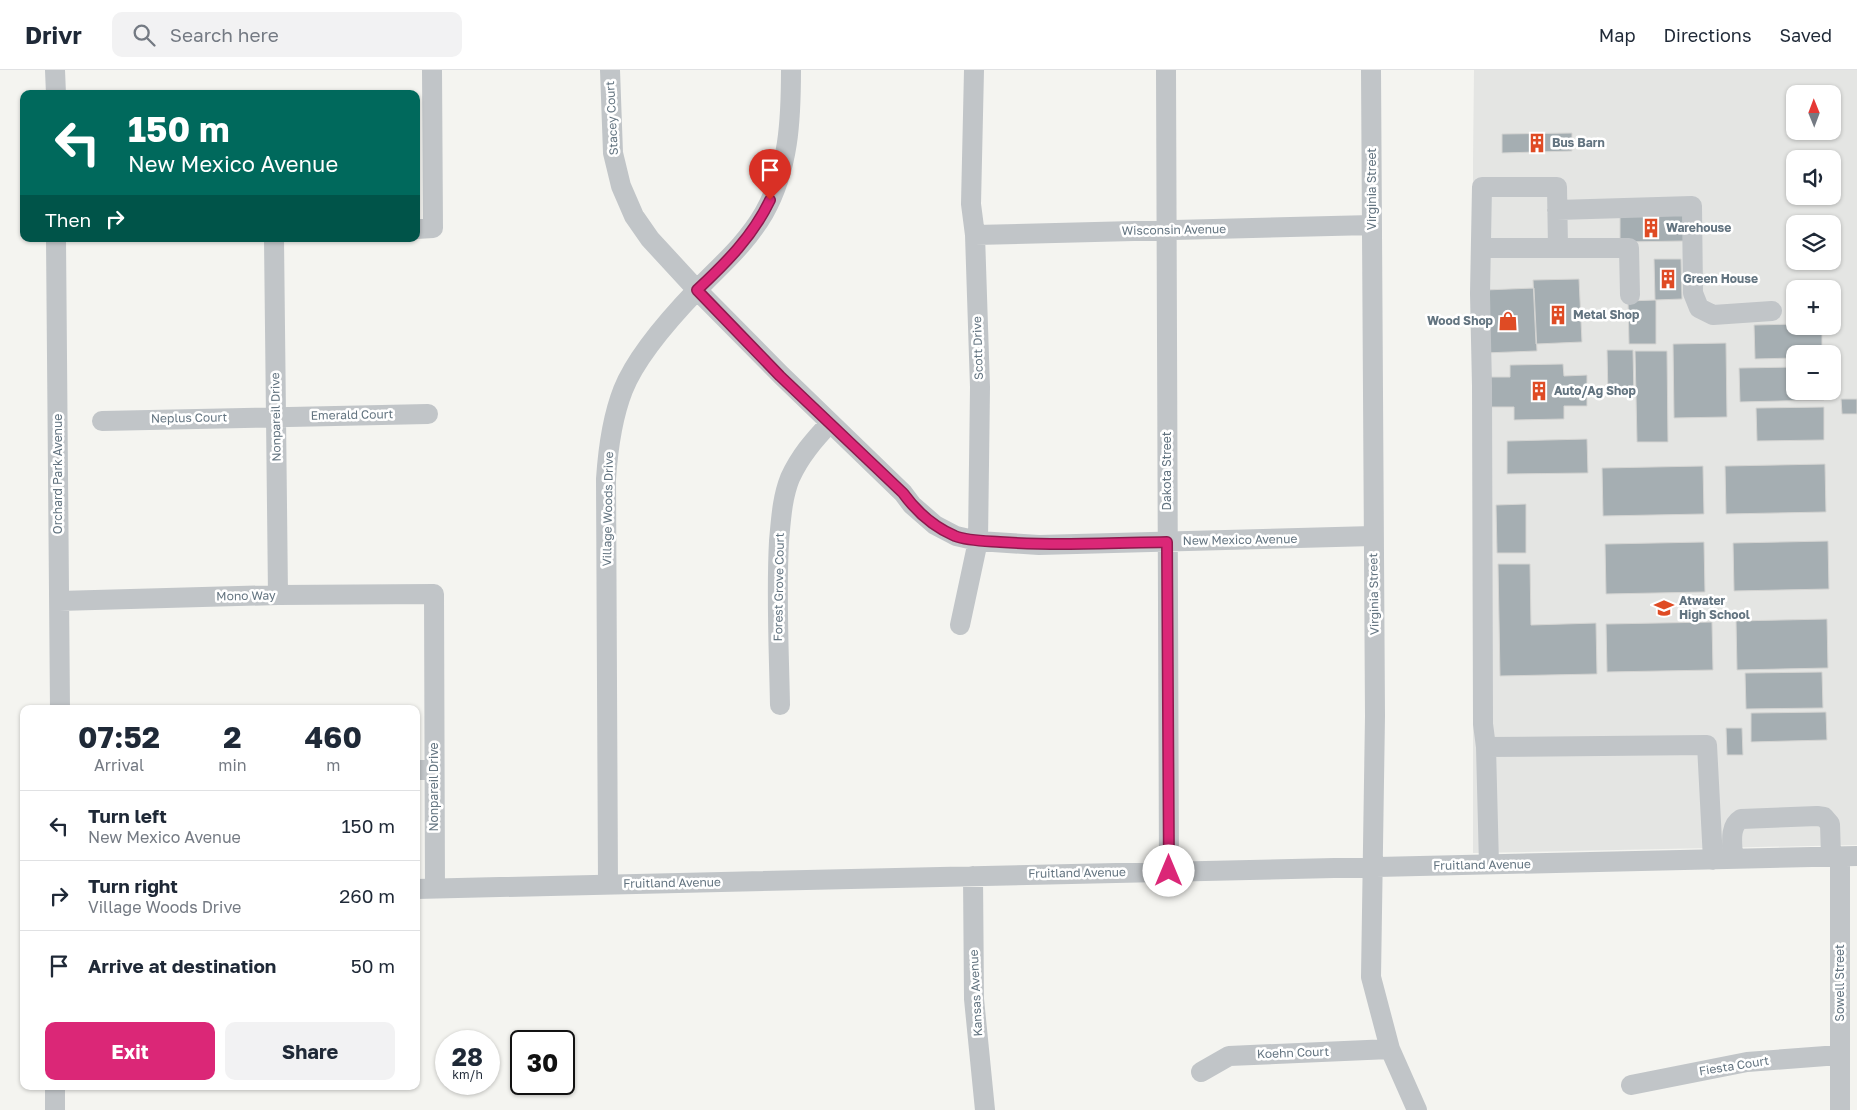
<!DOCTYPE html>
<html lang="en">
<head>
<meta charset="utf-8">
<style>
	body { margin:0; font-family:"Golos Text",sans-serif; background:#f2f2f3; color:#1f2937; height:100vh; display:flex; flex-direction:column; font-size:19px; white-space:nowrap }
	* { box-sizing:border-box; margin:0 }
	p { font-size:16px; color:#747a83 }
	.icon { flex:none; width:28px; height:28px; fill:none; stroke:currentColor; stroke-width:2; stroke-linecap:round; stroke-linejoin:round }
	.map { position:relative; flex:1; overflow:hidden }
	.sheet { position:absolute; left:20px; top:635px; width:400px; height:385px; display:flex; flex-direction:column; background:#fff; border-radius:10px; box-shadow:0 1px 4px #0004 }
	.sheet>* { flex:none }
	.guide { position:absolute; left:20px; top:20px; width:400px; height:152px; border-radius:10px; box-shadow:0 1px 4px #0004; background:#00695c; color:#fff; overflow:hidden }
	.needle { width:32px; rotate:359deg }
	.buttons { position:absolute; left:1786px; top:15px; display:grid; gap:10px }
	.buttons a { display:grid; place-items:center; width:55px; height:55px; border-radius:10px; background:#fff; box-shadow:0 1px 4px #0004; font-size:25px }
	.speed { position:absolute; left:435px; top:960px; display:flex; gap:10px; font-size:25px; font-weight:700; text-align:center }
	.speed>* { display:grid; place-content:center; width:65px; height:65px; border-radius:50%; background:#fff; box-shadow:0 1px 4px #0004; line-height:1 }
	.speed small { font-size:12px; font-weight:400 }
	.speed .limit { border:2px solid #111; border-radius:8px; background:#fff; color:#111 }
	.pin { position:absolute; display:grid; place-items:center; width:42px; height:42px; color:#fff; margin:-51px -21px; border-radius:50% 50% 50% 0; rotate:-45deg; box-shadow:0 0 5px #0007 }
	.pin .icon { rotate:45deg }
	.me { position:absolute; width:55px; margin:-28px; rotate:0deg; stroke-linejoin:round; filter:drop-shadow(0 0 4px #0008) }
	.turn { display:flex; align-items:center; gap:18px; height:105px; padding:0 25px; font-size:22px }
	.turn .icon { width:65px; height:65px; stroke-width:2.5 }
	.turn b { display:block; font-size:35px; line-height:42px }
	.then { display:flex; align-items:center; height:48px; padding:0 25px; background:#0003; gap:10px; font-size:19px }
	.eta { display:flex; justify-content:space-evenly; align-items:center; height:85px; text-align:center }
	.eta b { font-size:30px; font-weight:700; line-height:35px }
	.action { display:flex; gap:10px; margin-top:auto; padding:10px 25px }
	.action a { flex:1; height:58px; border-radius:10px; background:#db2777; color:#fff; font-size:20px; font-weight:700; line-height:58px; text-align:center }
	.action a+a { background:#f2f2f3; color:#1f2937 }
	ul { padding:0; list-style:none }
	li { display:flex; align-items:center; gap:15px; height:70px; padding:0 25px; border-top:1px solid #e0e1e3 }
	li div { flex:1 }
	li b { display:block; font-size:19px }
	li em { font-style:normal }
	header { display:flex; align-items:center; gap:30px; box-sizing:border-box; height:70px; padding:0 25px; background:#fff; border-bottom:1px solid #e0e1e3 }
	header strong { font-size:24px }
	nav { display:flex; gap:28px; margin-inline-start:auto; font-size:18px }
	.search { width:350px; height:45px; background:#f2f2f3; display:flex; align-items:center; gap:12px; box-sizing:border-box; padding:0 18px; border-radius:10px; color:#747a83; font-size:19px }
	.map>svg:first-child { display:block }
	.built { fill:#e4e5e3; fill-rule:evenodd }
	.building { fill:#a5aeb2; stroke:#d5d5d3 }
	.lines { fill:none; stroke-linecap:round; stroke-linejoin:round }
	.minor { stroke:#c1c5c8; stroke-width:20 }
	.route-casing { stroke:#8e194d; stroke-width:12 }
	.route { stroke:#db2777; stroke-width:9 }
	.labels { text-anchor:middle; stroke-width:5; stroke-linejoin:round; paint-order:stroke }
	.street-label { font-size:12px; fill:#637480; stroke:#fff }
	.poi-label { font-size:12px; font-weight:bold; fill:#637480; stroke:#fff; text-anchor:start }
</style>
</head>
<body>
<header>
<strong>Drivr</strong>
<div class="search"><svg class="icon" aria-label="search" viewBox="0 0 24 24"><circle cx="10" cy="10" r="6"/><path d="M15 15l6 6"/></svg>Search here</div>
<nav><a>Map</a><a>Directions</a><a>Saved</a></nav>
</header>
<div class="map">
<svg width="1857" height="1040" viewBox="0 0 1857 1040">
	<rect width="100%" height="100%" fill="#f4f4f0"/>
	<!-- built -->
	<path class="built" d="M1474,0H1857V775L1473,783V91ZM1795,24H1832V61H1795ZM1795,89H1832V126H1795ZM1795,154H1832V191H1795ZM1795,219H1832V256H1795ZM1795,284H1832V321H1795Z"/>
	<!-- building -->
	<path class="building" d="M1572,63V81L1502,83V64Z
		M1683,143L1684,171L1620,172V144Z
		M1654,189H1681L1682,229L1655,230Z
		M1579,209L1582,272L1536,274L1533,210Z
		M1534,218L1537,281L1484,283L1485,220Z
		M1656,230V274H1629L1628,231Z
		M1795,254V256H1822V284H1795V288L1755,289L1754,255Z
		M1726,273L1727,347L1674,348L1673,274Z
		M1607,280H1633L1634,327H1608Z
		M1635,281H1667L1668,372H1637Z
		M1563,294L1564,306L1587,305V336H1564V349L1514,350V337H1490V307H1510V295Z
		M1795,297V321H1823L1824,330L1740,332L1739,298Z
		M1841,329H1857V344H1842Z
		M1824,337V370L1757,371L1756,338Z
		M1587,369L1588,403L1507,404V371Z
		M1825,394L1826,442L1726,444L1725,396Z
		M1703,396L1704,444L1603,446L1602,398Z
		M1526,434V483H1497L1496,435Z
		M1828,471L1829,519L1734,521L1733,473Z
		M1704,472L1705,522L1606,524L1605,474Z
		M1498,494H1530L1531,555L1596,553L1597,604L1500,606Z
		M1827,549L1828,598L1737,600L1736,551Z
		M1712,552L1713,600L1607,602L1606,554Z
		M1822,602L1823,638L1746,639L1745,603Z
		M1826,642L1827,670L1751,672V643Z
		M1726,658H1742L1743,685H1727Z"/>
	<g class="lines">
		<!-- minor -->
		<path class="minor" d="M55,0L56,24
			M610,0L613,83L621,116L634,146L650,169L697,220L781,305L903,423L912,435L935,455L956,466L978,471L1039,475L1373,466
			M1166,0L1169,801
			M1371,0L1375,646L1371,907L1390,979L1417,1040
			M1557,140L1692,136L1693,223L1699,238L1713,245L1772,241
			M416,159L433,158L432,0
			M975,165L1372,155
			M56,169L60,639
			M274,169L278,525
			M1481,178H1558L1557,117H1482L1480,224L1482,316L1483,654L1486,677
			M1558,178H1629L1630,225
			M102,351L428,344
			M59,531L278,525L434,524L435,819
			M960,555L978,471L980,317L975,165L971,134L974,0
			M780,635C779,581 776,526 779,471C781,450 782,428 790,408C800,386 814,370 830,353
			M416,700H434
			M1733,789C1733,776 1728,757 1741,749L1817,746L1824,747L1830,754L1831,787
			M1489,795L1486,677L1707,675L1713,790
			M973,806L974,929L985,1040
			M608,815L606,409C608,379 612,348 623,320C636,287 672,246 697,220C722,194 746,174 764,143C789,99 791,49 791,0
			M416,819L1857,786
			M1201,1002L1229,986L1390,979
			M1631,1015L1747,992L1839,985
			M55,1040V1016
			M1840,1040V787"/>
	</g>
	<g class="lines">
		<defs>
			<path id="route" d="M770,130C753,166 726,193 697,220L780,306L903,423C916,441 934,457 955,466C968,471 986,471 1000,472C1055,476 1111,473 1167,472L1169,801"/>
		</defs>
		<!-- route casing -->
		<use href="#route" class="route-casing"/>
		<!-- route -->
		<use href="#route" class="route"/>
	</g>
	<!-- icons -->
	<defs>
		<symbol id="building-bare" viewBox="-9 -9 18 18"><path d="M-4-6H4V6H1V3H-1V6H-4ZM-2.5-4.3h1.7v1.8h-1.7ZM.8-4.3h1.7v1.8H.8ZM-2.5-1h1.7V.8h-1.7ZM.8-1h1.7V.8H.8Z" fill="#df4b24" stroke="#fff" stroke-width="2.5" paint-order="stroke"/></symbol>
		<symbol id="shop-bare" viewBox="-9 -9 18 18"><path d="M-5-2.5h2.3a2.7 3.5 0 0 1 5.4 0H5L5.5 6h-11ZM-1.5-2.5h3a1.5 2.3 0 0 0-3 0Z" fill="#df4b24" stroke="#fff" stroke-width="2.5" paint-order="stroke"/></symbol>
		<symbol id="school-bare" viewBox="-9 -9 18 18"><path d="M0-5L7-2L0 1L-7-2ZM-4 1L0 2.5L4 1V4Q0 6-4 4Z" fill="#df4b24" stroke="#fff" stroke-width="2.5" paint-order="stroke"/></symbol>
	</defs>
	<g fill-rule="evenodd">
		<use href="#building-bare" x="1523" y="59" width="28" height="28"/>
		<use href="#building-bare" x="1637" y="144" width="28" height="28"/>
		<use href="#building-bare" x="1654" y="195" width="28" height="28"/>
		<use href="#building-bare" x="1544" y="231" width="28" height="28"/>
		<use href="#shop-bare" x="1494" y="237" width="28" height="28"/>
		<use href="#building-bare" x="1525" y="307" width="28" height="28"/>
		<use href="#school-bare" x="1650" y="524" width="28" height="28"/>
	</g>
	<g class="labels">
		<!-- street labels -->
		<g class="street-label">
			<text transform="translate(612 48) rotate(-93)" y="4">Stacey Court</text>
			<text transform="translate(1372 119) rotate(-90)" y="4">Virginia Street</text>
			<text transform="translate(1174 160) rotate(-1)" y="4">Wisconsin Avenue</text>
			<text transform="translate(978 278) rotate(-92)" y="4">Scott Drive</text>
			<text transform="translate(352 345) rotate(-1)" y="4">Emerald Court</text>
			<text transform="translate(276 347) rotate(-91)" y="4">Nonpareil Drive</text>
			<text transform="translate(189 348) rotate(-1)" y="4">Neplus Court</text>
			<text transform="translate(1167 401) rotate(-90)" y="4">Dakota Street</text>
			<text transform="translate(58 404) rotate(-90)" y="4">Orchard Park Avenue</text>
			<text transform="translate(608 439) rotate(-89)" y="4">Village Woods Drive</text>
			<text transform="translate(1240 470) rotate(-1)" y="4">New Mexico Avenue</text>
			<text transform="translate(779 517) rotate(-89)" y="4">Forest Grove Court</text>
			<text transform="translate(1374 524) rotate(-91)" y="4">Virginia Street</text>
			<text transform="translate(246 526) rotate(-1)" y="4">Mono Way</text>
			<text transform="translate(434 717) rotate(-90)" y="4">Nonpareil Drive</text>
			<text transform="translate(1482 795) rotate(-1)" y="4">Fruitland Avenue</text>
			<text transform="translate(1077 803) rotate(-1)" y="4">Fruitland Avenue</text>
			<text transform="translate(672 813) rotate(-1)" y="4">Fruitland Avenue</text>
			<text transform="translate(1840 913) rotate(-90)" y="4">Sowell Street</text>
			<text transform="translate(976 923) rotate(-93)" y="4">Kansas Avenue</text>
			<text transform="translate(1293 983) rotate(-2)" y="4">Koehn Court</text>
			<text transform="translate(1734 996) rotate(-9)" y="4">Fiesta Court</text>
		</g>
		<!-- poi labels -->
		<g class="poi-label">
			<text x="1552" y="77">Bus Barn</text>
			<text x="1666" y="162">Warehouse</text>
			<text x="1683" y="213">Green House</text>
			<text x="1573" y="249">Metal Shop</text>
			<text x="1493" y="255" text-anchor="end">Wood Shop</text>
			<text x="1554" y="325">Auto/Ag Shop</text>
			<text x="1679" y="535">Atwater<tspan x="1679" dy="14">High School</tspan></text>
		</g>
	</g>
</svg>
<div class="buttons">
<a><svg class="needle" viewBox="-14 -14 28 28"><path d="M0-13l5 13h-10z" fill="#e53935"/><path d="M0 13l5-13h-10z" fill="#747a83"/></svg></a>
<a><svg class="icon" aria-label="sound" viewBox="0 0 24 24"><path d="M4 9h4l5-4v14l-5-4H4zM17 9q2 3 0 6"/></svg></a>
<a><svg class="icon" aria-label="layers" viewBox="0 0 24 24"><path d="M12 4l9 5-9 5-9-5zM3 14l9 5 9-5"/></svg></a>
<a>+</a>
<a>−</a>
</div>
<div class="speed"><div>28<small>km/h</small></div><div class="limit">30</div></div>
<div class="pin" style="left:770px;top:130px;background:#d93025"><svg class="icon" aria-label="arrive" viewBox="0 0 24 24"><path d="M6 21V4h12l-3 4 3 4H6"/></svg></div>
<svg class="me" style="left:1169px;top:801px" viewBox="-20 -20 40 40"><circle r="19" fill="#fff"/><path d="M0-13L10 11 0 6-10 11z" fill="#db2777"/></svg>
<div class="guide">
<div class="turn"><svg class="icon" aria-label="left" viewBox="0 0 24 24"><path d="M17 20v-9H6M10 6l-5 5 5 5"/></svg><div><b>150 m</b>New Mexico Avenue</div></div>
<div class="then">Then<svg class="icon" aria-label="right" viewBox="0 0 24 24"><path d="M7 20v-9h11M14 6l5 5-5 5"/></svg></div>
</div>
<section class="sheet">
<div class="eta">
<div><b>07:52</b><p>Arrival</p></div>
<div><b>2</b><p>min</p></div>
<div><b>460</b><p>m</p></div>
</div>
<ul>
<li><svg class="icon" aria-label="left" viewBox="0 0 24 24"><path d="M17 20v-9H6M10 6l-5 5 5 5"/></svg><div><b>Turn left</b><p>New Mexico Avenue</p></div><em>150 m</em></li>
<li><svg class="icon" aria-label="right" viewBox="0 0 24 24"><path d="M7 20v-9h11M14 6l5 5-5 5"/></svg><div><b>Turn right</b><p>Village Woods Drive</p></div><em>260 m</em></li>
<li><svg class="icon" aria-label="arrive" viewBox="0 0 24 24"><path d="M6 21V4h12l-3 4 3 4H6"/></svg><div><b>Arrive at destination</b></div><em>50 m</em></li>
</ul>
<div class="action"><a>Exit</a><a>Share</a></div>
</section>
</div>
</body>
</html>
